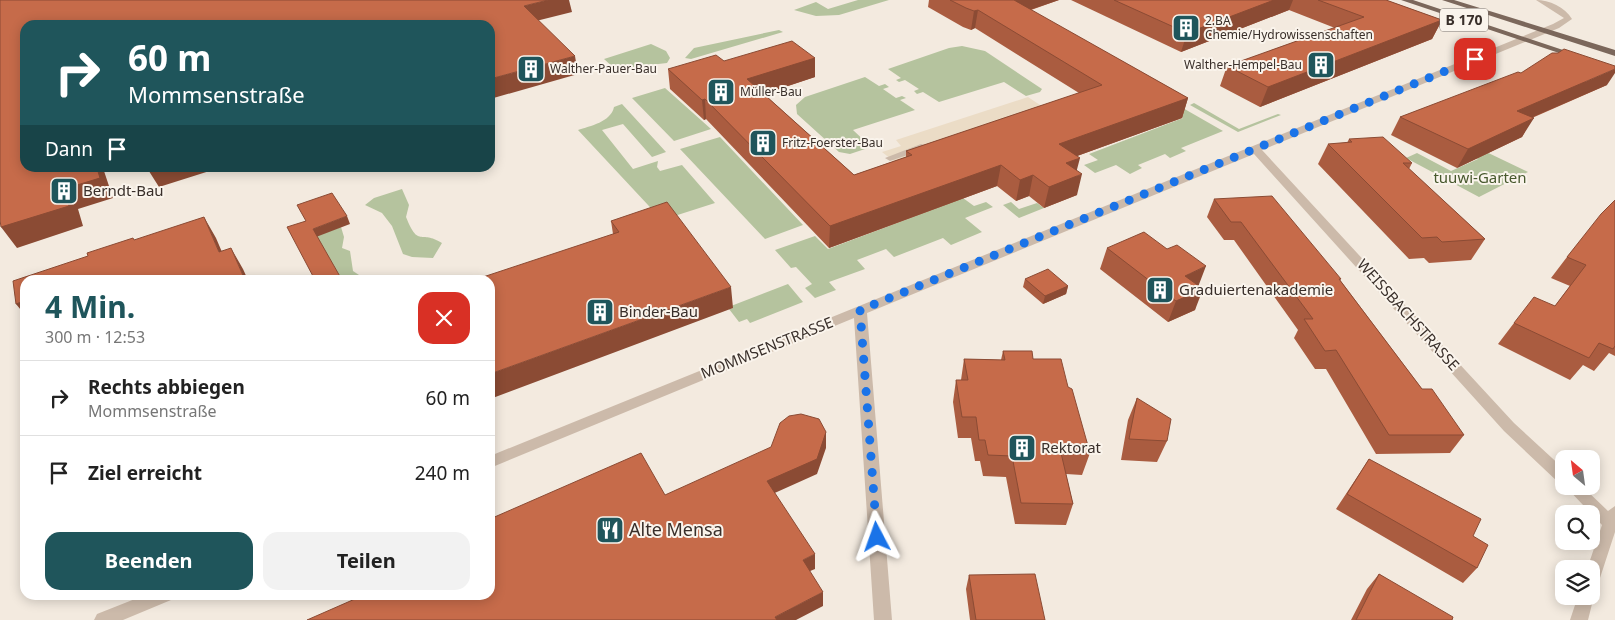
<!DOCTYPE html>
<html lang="de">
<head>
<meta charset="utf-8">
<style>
	body { margin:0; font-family:"Noto Sans",sans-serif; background:#f2f2f2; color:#222; height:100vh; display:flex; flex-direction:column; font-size:19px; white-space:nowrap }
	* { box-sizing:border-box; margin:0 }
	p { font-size:16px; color:#767676 }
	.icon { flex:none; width:28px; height:28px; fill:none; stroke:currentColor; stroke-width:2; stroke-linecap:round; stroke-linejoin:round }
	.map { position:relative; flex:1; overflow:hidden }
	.details { position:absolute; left:20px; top:275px; width:475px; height:325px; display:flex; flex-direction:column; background:#fff; border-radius:15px; box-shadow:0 2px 12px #0003 }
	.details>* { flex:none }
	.hud { position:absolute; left:20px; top:20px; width:475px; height:152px; border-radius:15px; box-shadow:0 2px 12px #0003; background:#1f555b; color:#fff; overflow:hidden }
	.needle { width:32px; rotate:331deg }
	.buttons { position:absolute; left:1555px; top:450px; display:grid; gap:10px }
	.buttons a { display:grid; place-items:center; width:45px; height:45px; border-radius:10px; background:#fff; box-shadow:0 2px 12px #0003; font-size:25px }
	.pin { position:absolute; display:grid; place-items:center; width:42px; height:42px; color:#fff; margin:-21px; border-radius:10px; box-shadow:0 2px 8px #0006 }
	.me { position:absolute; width:55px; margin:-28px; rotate:356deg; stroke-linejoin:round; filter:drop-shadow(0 0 4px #0008) }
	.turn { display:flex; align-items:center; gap:18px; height:105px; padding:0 25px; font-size:22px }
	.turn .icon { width:65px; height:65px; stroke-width:2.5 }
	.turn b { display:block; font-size:35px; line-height:42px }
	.then { display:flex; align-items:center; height:48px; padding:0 25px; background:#0003; gap:10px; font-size:19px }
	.round { display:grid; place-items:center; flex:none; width:52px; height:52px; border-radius:15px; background:#f2f2f2 }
	.overview { display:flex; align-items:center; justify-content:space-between; height:85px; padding:0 25px }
	h1 { font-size:30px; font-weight:700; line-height:38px; color:#1f555b }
	.primary-button { display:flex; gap:10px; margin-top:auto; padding:10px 25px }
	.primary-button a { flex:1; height:58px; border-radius:15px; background:#1f555b; color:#fff; font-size:20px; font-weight:700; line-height:58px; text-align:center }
	.primary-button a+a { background:#f2f2f2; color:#222 }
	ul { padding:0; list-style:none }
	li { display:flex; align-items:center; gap:15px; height:75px; padding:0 25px; border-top:1px solid #e0e0e0 }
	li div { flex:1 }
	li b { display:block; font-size:19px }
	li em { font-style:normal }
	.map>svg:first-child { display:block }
	.green { fill:#b5c39e }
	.plaza { fill:#ebdcc6 }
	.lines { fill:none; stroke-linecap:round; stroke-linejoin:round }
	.pedestrian { fill:#ccbaaa; fill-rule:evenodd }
	.minor { fill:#ccbaaa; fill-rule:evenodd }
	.primary { fill:#7b675b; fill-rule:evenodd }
	.wall { fill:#aa5c40 }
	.shaded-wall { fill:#8b4b34 }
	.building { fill:#c66b4a; stroke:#8b4b34 }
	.route { stroke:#1a73e8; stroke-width:9; stroke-dasharray:0 16.2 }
	.labels { text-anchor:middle; stroke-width:4; stroke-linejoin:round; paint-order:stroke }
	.far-poi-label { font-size:12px; fill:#392f2a; stroke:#faf4ec; text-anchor:start }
	.shield { fill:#faf4ec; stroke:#736a64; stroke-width:1 }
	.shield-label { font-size:14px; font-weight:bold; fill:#392f2a }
	.park-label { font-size:15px; fill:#47582d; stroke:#faf4ec }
	.poi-label { font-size:15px; fill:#392f2a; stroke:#faf4ec; text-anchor:start }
	.street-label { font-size:15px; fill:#392f2a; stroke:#faf4ec }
	.near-poi-label { font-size:18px; fill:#392f2a; stroke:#faf4ec; text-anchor:start }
</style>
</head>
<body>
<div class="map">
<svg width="1615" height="620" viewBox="0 0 1615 620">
	<rect width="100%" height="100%" fill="#f3eadf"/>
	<!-- green -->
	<path class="green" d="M858,0H889L839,15L816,16L794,10L816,2L828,9Z
		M1043,28L1223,131L1181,148L1186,151L1170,158L1165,154L1138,165L1142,168L1130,174L1116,165L1095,173L1084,165L1098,160L1089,154L1183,118L1146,96Z
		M779,30L783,32L691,59L685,58L694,48Z
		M651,44L666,51L670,58L667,63L615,69L604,59Z
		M962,46L985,51L1042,89L1040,92L1026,96L1004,82L939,102L923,92L917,94L914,91L919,89L905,80L899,82L896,80L901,78L888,69L949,48Z
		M865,77L879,86L885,84L889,87L883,89L896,98L902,96L906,98L900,100L915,110L853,130L871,147L850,154L839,152L797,114L796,105L805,97Z
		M665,88L711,129L674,141L632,98Z
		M1194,103L1239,129L1278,114L1281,115L1238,132L1190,105Z
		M622,104L666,152L652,157L623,124L602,130L633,169L658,161L657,167L660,171L682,165L715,203L662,220L578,130C590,126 611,122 614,107Z
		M720,137L803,225L765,239L680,149Z
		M1478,148L1528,172L1479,197L1406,158L1417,153L1451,171L1478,159L1467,153Z
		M402,189L409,205L406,217C419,249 420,229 442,243L433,258L412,257L403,254L392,226L382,213L365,205L374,198Z
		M963,198L974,206L986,202L993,207L965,218L982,232L951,245L943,238L894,257L886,249L857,260L865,269L829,282L836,290L815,298L805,288L812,284L796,267L791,268L775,250L815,236L828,249Z
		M1011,202L1019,209L1037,203L1044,208L1019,218L1003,205Z
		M341,227L344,237L342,248L350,251L353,271L359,275L370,277L368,280H342L316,236Z
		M788,284L803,302L750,323L747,319L739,322L729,309L733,308L731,306Z"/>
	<!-- plaza -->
	<path class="plaza" d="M1028,97L1049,111L896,163L882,152L901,146L896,140Z"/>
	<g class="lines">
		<!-- pedestrian -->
		<path class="pedestrian" d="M921,144L925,145V149L890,161L885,158Z"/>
		<!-- minor -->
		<path class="minor" d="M1536,0C1549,0 1565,7 1572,19L1559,28L1262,150L1514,423L1564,469V485L1559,483L1504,431L1254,154L867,313L892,620H874L854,318L490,468V456L1553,24L1564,18Z
			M1565,486H1582L1608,511L1615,506V532L1599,581L1597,586L1591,588V569H1587L1602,525Z
			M1591,590L1594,596L1588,620H1570L1578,596H1591Z
			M145,595H173L171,600L123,620H94L97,614Z"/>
		<!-- primary -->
		<path class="primary" d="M1401,0H1413L1581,56L1574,58Z
			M1442,0H1454L1615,50V56Z"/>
	</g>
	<!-- wall -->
	<path class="wall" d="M929,0H1059L1031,10L1188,98L1182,118L1077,156V195L1044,208L1029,196L1016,201L997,186L829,248L706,119L704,120L670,89L668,69L724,61L815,58V77L764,94L854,175L906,157V151L1079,93L975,28L971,30L963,27L928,7Z
		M1071,0H1386L1442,20L1432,39L1260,107L1220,86L1227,66L1335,28L1289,10L1181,52Z
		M1521,73L1607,85L1532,118L1522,137L1457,168L1391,135L1400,117Z
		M1349,139L1412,163L1409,169L1485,239L1471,260L1429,263L1424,258L1409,259L1318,164L1328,144L1347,143Z
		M1214,199L1341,279L1340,280L1422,389L1464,435L1450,453L1376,454L1326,369H1315L1294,338L1298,330L1234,240H1224L1207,217Z
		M1615,200V356L1609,353L1594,371L1583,365L1570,380L1498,344L1514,323L1555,306L1570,286L1551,278L1567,257Z
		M611,221L733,308L613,234Z
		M1107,248L1167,249L1199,285L1195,310L1168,322L1100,269Z
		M1025,279L1068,286L1066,294L1043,304L1023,287Z
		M1003,351L1033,359L1068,387L1090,453L1082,475L1066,474L1073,504L1066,525L1015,524L1006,477L983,476L980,461H975L971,438H958L953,402L956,380H961L964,359L1001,360Z
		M1137,398L1167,441L1157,462L1121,460L1128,420Z
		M1369,459L1473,536L1477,568L1463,583L1336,509Z
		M1379,574L1452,620H1351L1367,589Z
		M969,575L1045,620H970L966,589Z"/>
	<!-- shaded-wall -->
	<path class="shaded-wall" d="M548,0H569L572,12L528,23L524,6Z
		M1012,0H1059L1009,17Z
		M1274,0H1293L1289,10L1181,52L1187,33Z
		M978,10L975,28L971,30L974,11Z
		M1442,20L1432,39L1260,107L1268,87Z
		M575,56L578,74L490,99V79Z
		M815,58V77L748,99L747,79Z
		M1615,69V73L1607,85L1505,129L1517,111Z
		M1188,98L1182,118L1055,164L1059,144Z
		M705,99L706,119L704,120L702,100Z
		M1534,118L1522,137L1457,168L1468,149Z
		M1080,158L1075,177L1082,174L1077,195L1044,208L1049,187L1066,163Z
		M1001,165L997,186L829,248L830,226Z
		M97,168H103L113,198L78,209L83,226L17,248L1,227Z
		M147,168H219L159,187Z
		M1033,175L1029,196L1016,201L1020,180Z
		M347,216L350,224L316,237L313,229Z
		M204,217L216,238L231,273L219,252Z
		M231,248L243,269L248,280H245Z
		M1206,266L1198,287L1185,276Z
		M1068,286L1066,294L1043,304L1045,296Z
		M731,287L733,308L490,399V374Z
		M1203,289L1195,310L1168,322L1176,301Z
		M24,301L25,303V315L16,304Z
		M826,432V448L817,474L768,496L767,481Z
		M815,554V569L803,574V560Z
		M823,592V606L796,620H775V617Z"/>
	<!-- building -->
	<path class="building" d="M0,0H548L524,6L575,56L490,79V25H25V168H97L100,178L64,189L69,206L1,227L0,220Z
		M950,0H1014L1188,98L1059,144L1080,158L1066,163L1082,174L1049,187L1033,175L1020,180L1001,165L830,226L705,99L702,100L668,69L716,55L724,61L792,41L815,58L747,79L854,175L912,155L906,151L1102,85L978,10L974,11L966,8Z
		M1114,0H1274L1187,33Z
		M1318,0H1386L1442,20L1268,87L1227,66L1364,17Z
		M1564,49L1615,66V69L1517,111L1534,118L1468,149L1400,117L1518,72L1521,73L1552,53H1558Z
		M1383,137L1412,163H1403L1485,239L1442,242L1437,237L1422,238L1328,144L1352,142L1349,139Z
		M332,193L347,216L313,229L342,280H315L287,227L306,221L297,205Z
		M1272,196L1341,279H1339L1422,389H1432L1464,435H1389L1336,350L1325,351L1304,319H1313L1241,222H1231L1214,199Z
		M1615,200V346L1613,349L1599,343L1589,358L1514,323L1534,297L1555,306L1586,265L1567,257L1601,214Z
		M667,202L731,287L490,374V280H474L619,232L611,221Z
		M204,217L219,252L231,248L245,280H25V310L24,301L16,304L13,281L88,256L87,253L133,238L134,240Z
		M1144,232L1167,249L1177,245L1206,266L1185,276L1203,289L1176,301L1107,248Z
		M1048,269L1068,286L1045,296L1025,279Z
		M1003,351H1032L1033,359H1061L1068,387L1072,389L1090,453H1061L1073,504L1021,503L1012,456L988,455L985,440H979L976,417H962L956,380H968L964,359L1005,360Z
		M1137,398L1171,419L1167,441L1129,439Z
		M801,414L819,419L826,432L817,459L767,481L815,554L803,560L823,592L775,617L777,620H307L364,595H490V519L641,453L665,495L771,447L780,423L789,416Z
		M1369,459L1481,519L1473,536L1488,545L1477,568L1347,494Z
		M1035,574L1045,620H976L969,575Z
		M1379,574L1453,617L1452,620H1356Z"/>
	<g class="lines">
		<!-- route -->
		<path class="route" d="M877,537L860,310L1475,59"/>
	</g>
	<!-- icons -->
	<defs>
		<symbol id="building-square" viewBox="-11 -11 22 22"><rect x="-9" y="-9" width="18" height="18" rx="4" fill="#1f555b" stroke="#faf4ec"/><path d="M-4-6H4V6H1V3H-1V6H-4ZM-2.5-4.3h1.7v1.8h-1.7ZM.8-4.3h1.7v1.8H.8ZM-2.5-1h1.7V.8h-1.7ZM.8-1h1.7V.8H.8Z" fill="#fff"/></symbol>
		<symbol id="restaurant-square" viewBox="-11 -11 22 22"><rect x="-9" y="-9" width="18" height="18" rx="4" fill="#1f555b" stroke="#faf4ec"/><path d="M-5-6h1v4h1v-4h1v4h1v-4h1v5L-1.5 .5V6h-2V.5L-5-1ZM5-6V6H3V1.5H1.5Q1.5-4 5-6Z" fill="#fff"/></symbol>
	</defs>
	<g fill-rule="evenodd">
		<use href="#building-square" x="1170" y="12" width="32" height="32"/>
		<use href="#building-square" x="1305" y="49" width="32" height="32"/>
		<use href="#building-square" x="515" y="53" width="32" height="32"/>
		<use href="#building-square" x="705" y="76" width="32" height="32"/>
		<use href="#building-square" x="747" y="127" width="32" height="32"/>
		<use href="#building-square" x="48" y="175" width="32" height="32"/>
		<use href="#building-square" x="1144" y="274" width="32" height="32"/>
		<use href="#building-square" x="584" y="296" width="32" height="32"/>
		<use href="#building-square" x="1006" y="432" width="32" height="32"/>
		<use href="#restaurant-square" x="594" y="514" width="32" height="32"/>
	</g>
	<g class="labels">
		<!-- far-poi labels -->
		<g class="far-poi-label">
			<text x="1205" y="25">2.BA<tspan x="1205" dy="14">Chemie/Hydrowissenschaften</tspan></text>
			<text x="1302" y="69" text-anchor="end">Walther-Hempel-Bau</text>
			<text x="550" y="73">Walther-Pauer-Bau</text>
			<text x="740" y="96">Müller-Bau</text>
			<text x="782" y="147">Fritz-Foerster-Bau</text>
		</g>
		<!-- shield labels -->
		<rect class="shield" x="1440" y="8.5" width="48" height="23" rx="4"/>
		<g class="shield-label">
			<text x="1464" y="25">B 170</text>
		</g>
		<!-- park labels -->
		<g class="park-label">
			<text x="1480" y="183">tuuwi-Garten</text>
		</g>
		<!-- poi labels -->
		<g class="poi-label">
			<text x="83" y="196">Berndt-Bau</text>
			<text x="1179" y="295">Graduiertenakademie</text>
			<text x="619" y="317">Binder-Bau</text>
			<text x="1041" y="453">Rektorat</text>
		</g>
		<!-- street labels -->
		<g class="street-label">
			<text transform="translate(1408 315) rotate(48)" y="5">WEISSBACHSTRASSE</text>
			<text transform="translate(767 348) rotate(-22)" y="5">MOMMSENSTRASSE</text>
		</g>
		<!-- near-poi labels -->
		<g class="near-poi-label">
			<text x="629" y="536">Alte Mensa</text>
		</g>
	</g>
</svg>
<div class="buttons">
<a><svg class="needle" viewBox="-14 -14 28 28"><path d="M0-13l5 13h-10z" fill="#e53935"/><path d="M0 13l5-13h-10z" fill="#767676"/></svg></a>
<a><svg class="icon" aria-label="search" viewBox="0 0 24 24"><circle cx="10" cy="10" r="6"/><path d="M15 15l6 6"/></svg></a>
<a><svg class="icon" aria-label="layers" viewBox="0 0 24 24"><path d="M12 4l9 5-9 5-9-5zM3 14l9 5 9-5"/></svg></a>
</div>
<div class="pin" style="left:1475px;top:59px;background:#d93025"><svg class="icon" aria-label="arrive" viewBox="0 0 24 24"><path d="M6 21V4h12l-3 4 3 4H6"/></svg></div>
<svg class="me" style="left:877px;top:537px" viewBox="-20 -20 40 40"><path d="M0-17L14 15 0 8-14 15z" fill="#1a73e8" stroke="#fff" stroke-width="4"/></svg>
<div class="hud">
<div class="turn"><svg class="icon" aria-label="right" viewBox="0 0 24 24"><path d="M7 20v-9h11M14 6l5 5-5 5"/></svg><div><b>60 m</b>Mommsenstraße</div></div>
<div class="then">Dann<svg class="icon" aria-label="arrive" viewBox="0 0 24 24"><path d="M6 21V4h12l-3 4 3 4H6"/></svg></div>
</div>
<section class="details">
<div class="overview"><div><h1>4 Min.</h1><p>300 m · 12:53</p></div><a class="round" style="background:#d93025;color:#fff"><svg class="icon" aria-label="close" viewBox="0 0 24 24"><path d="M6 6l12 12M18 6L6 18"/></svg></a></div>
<ul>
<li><svg class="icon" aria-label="right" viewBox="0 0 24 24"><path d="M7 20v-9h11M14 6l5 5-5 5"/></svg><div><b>Rechts abbiegen</b><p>Mommsenstraße</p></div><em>60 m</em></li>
<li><svg class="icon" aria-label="arrive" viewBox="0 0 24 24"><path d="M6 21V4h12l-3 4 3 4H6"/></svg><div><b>Ziel erreicht</b></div><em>240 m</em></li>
</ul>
<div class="primary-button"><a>Beenden</a><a>Teilen</a></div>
</section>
</div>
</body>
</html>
